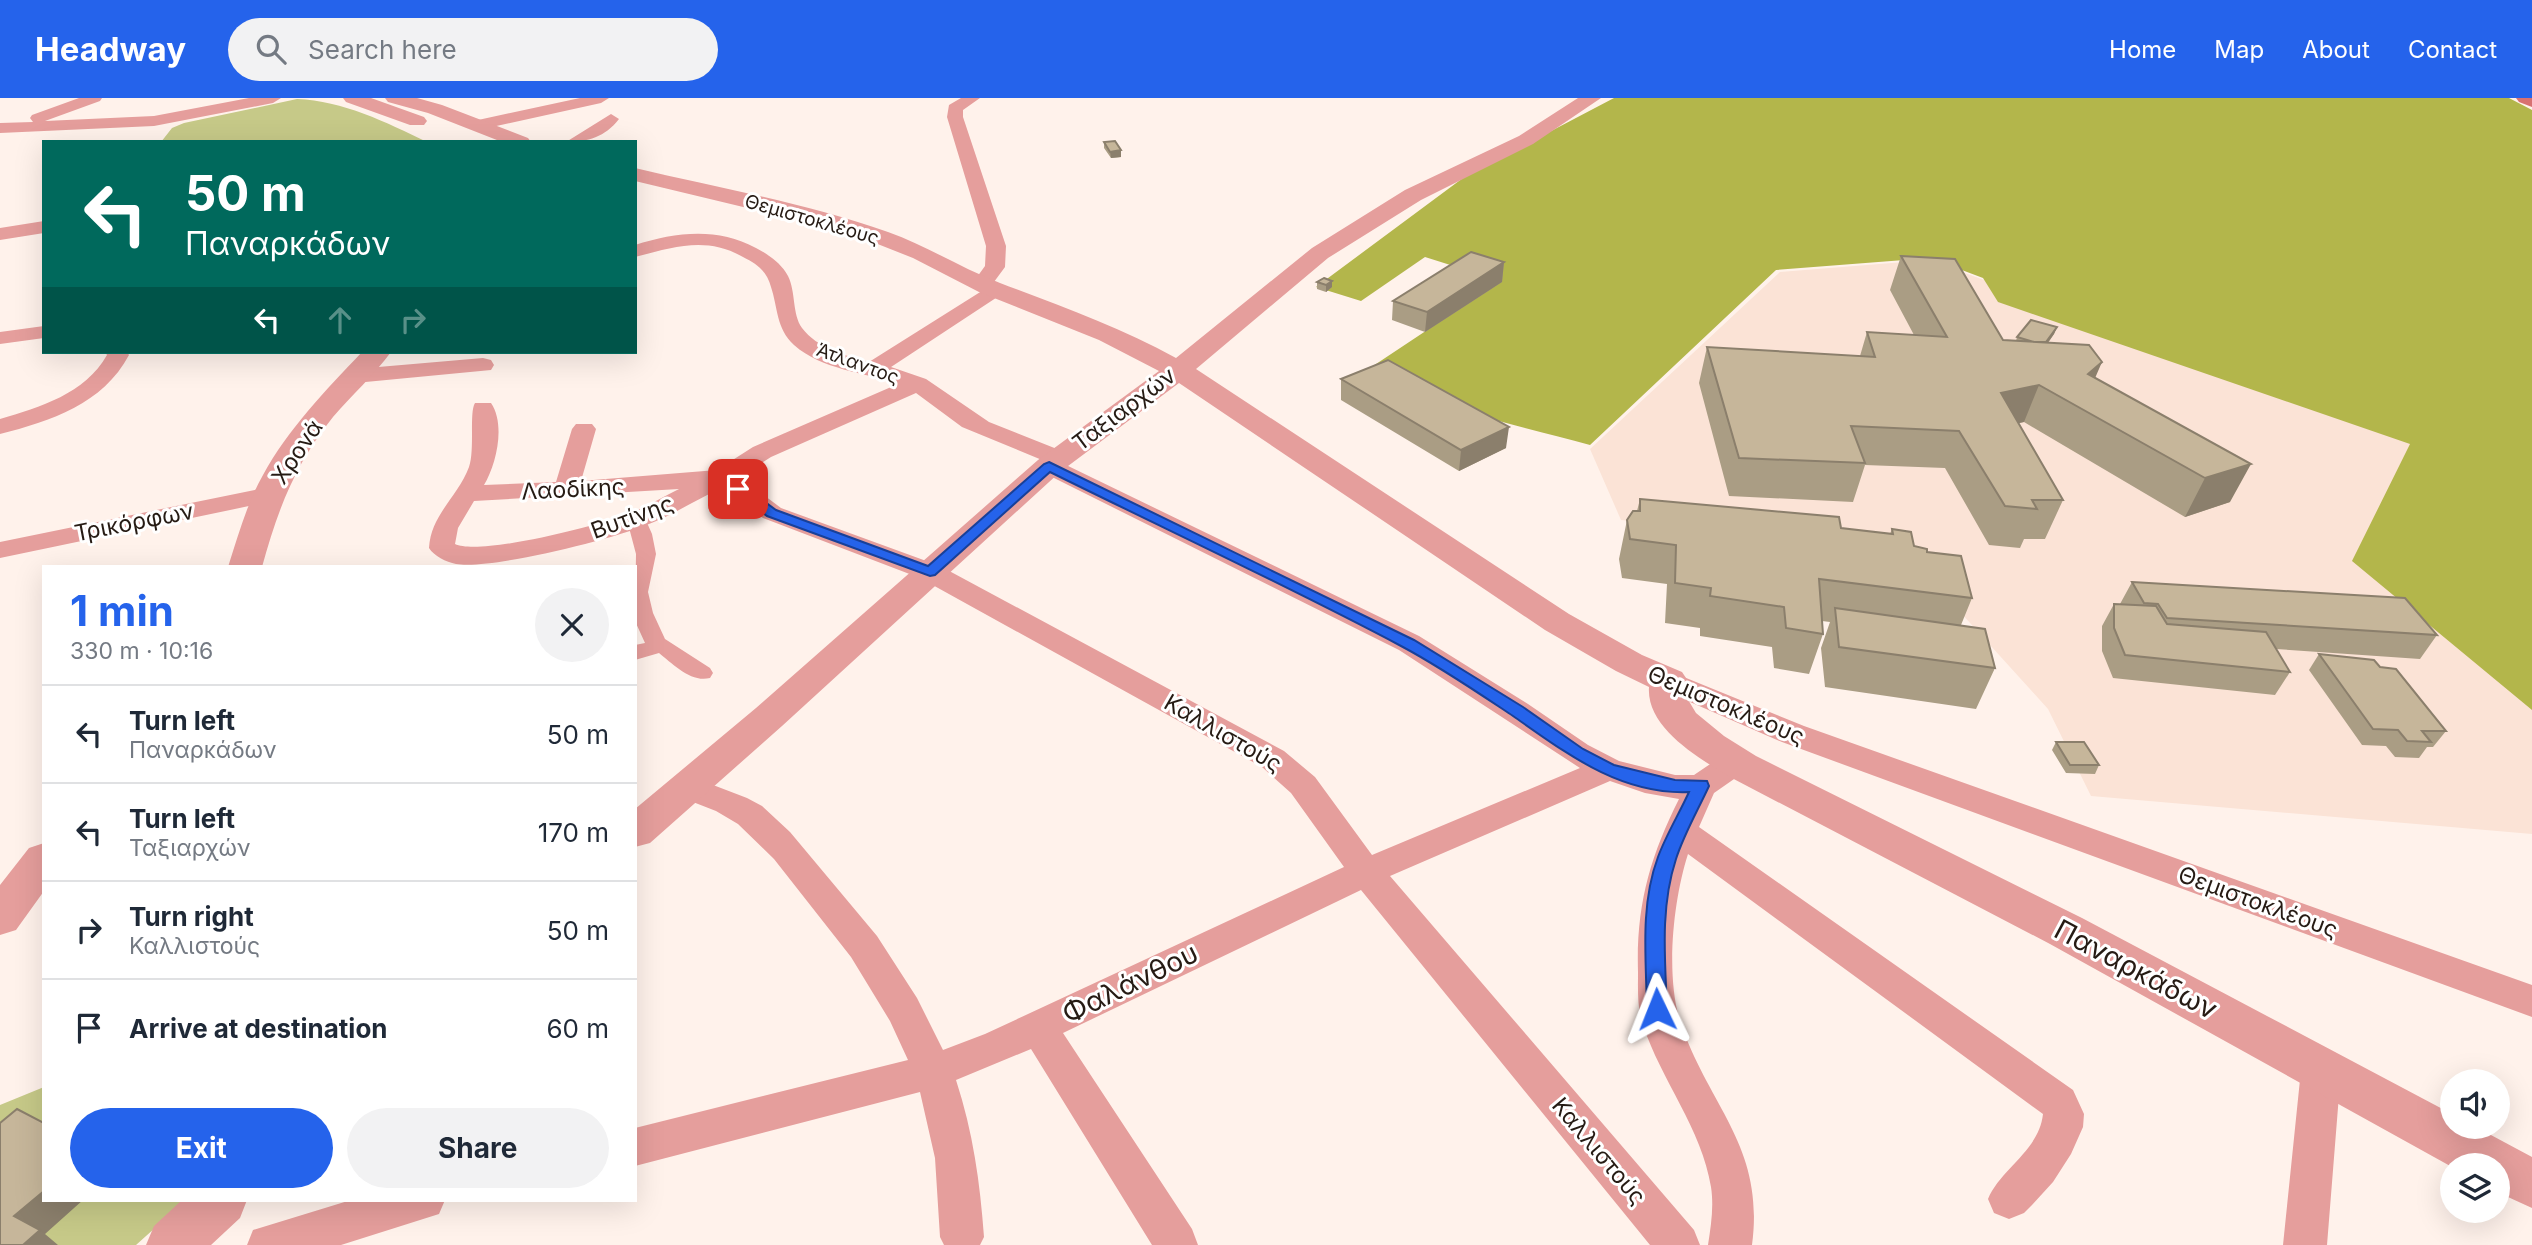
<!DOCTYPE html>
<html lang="en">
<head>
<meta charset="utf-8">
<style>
	body { margin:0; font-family:Inter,sans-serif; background:#f2f2f3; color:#1f2937; height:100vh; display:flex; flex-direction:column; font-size:26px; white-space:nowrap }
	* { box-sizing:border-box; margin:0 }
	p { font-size:23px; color:#747a83 }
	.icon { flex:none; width:38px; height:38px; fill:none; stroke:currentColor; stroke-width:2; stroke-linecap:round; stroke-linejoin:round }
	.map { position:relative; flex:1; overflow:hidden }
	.sheet { position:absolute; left:42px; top:467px; width:595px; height:637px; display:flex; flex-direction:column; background:#fff; border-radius:0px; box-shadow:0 7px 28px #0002 }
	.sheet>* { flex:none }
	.top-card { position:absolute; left:42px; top:42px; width:595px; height:214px; border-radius:0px; box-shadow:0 7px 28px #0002; background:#00695c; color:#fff; overflow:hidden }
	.fabs { position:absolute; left:2440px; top:971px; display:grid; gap:14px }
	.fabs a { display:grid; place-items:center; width:70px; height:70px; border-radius:50%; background:#fff; box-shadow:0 7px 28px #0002; font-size:35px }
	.pin { position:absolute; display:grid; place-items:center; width:60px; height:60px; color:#fff; margin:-30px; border-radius:14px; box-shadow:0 4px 10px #0006 }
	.me { position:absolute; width:77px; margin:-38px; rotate:358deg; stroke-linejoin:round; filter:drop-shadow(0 0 5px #0008) }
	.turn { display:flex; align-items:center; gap:24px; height:147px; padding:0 28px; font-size:32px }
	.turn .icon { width:91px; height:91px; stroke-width:2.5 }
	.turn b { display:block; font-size:49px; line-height:60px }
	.lanes { display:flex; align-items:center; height:66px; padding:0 28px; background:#0003; justify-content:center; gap:35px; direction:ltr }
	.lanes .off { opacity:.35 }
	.round { display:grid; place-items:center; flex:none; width:74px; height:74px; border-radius:37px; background:#f2f2f3 }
	.summary { display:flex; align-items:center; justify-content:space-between; height:119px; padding:0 28px }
	h1 { font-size:42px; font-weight:700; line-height:52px; color:#2563eb }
	.cta { display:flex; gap:14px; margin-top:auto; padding:14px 28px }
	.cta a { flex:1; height:80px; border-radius:42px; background:#2563eb; color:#fff; font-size:28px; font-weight:700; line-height:80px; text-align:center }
	.cta a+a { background:#f2f2f3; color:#1f2937 }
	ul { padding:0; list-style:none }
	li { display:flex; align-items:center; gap:21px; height:98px; padding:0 28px; border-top:2px solid #e0e1e3 }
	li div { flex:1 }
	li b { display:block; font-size:26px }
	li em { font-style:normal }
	header { display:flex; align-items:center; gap:42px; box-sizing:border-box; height:98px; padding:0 35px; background:#2563eb; color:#fff }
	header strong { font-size:33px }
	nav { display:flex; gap:38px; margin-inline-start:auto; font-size:24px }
	.search { width:490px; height:63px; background:#f2f2f3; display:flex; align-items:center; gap:18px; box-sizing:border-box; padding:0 24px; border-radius:38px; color:#747a83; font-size:26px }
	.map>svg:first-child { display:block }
	.built { fill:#fbe3d6 }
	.green { fill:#c6c988 }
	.forest { fill:#b3b64b }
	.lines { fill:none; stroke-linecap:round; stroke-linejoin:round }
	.pedestrian { fill:#e59e9c; fill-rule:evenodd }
	.minor { fill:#e59e9c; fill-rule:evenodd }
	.tertiary { fill:#e59e9c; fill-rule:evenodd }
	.secondary { fill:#d87170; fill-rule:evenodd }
	.wall { fill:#aa9d84 }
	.shaded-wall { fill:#8b7f6c }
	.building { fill:#c6b69a; stroke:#8b7f6c; stroke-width:2 }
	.route { fill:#2563eb; stroke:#184099; stroke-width:2 }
	.labels { text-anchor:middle; stroke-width:6; stroke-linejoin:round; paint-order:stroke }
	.far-street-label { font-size:19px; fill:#261b14; stroke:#fff }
	.street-label { font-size:23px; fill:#261b14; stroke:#fff }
	.near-street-label { font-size:28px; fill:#261b14; stroke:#fff }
</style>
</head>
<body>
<header>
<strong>Headway</strong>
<div class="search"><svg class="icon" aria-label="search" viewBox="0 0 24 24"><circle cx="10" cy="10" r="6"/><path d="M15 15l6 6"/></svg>Search here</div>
<nav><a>Home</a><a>Map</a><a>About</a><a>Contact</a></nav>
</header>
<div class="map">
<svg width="2532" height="1147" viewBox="0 0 2532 1147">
	<rect width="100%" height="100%" fill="#fff2eb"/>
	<!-- built -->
	<path class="built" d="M1929,162L2142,239L2532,372V736L2091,698L2048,611L1941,493L1690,429L1621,422L1590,351L1780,174Z"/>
	<!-- green -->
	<path class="green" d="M297,1C343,3 386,24 427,44H161L172,30L184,25Z
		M44,989V1102L185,1103L136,1147H0V1007Z"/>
	<!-- forest -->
	<path class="forest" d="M1614,0H2509L2532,12V612L2352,463L2410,346L1998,204L1983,180L1930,160L1776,172L1590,347C1522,328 1430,311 1373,268L1501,183L1425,159L1361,203L1316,189L1467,77Z"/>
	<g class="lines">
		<!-- pedestrian -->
		<path class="pedestrian" d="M637,416L644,418L652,436L656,456L648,494L653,515L665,541L710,570L713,575L710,580C691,585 673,566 659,555L635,562V547L645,545L635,523L636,456L627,422L630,418Z"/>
		<!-- minor -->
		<path class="minor" d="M79,0H102L100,3L45,23L154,18L249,0H281L273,5L154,28L0,35V25L33,24L30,20L32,17Z
			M580,0H609L601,5L478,32L470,27L478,22Z
			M961,0H980L963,12V19L1006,148L1005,169L991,188H1005L1008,192L891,269L926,281L989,324L1067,355L1070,360L1064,366L1419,538L1528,606L1588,647L1619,663L1675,677H1694L1725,656L1736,653L1747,656L1752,664L1747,672L1714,695L1699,729L2073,992L2084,1016L2083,1029L2071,1056L2053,1084L2032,1107L2024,1115L2009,1121L1994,1115L1988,1101C2001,1070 2039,1053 2043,1016L1688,756C1673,803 1665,879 1681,926C1710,1010 1765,1049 1752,1147H1708C1711,1127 1714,1109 1711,1089C1702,1031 1661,982 1643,927C1637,910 1638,892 1638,874C1636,807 1650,759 1679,701L1645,695L1610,683L1390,778L1694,1132L1700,1147H1650L1361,792L1063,935L1192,1131L1198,1147H1152L1031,951L956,982C973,1034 980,1084 984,1139L980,1147H944L940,1139L935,1060L920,994L635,1068V1030L908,962L890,923L851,859L774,761L738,726L716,713L675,697L671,689L675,681L687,677L747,700L762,708L790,734L877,838L917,900L943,952L985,936L1344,769L1291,695L1262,669L920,480L763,420L721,390C696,402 671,418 644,428C609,442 490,472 456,466C446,464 434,458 429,450C431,416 458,399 469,369C475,352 469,314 475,305H491C506,327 496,367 484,387L556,384L572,331L576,326H592L596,331L581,383L717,372L753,349L898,286C864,274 822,272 794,247C776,230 778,210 771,189C767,173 757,166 743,159C706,138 674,149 635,159V147C676,134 717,129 756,150C769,157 781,165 788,178C796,194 792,216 802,230C817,250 846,258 869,264L985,191L975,190L972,186L985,168L986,148L947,19L949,7ZM916,295L962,329L1042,362L1037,368L1040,373L1399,552L1580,670L1372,757L1315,679L1284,653L940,468L781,410L740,379L771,359ZM679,391C661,400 643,411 625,417C596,428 480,458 455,446L458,430L474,403Z
			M611,16L619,21C605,39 588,44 566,44Z
			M44,123V135L0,142V130Z
			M44,228V240L0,246V234Z
			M105,254H127L129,257C103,306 51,323 0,336V321C40,309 85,296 107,257Z
			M483,260L491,262L494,267L491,272L355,285L347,283L344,278L347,273L355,271Z
			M269,389L278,392L282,397L278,402L0,460V444Z
			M1669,573L1804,628L2532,887V919L1782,644L1658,590L1654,583L1658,576Z
			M2321,955L2335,960L2341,972L2327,1147H2283L2301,972L2307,960Z
			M351,1102H445L439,1116L341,1147H247L253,1132Z"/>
		<!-- tertiary -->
		<path class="tertiary" d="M343,0H371L424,19L427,23L424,27H410L346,4Z
			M385,0H417L442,7L528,40L531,44H502L428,15L388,4Z
			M1578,0H1601L1533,46L1421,102L1328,160L1196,271L1569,516L1642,557L1682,574L1688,583L1687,600L1696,615L1724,638L1756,658L2082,820L2452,1016V1029H2476L2532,1059V1110L2497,1094V1068L2452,1069L2050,846L1728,678C1699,660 1646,630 1649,589L1616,573L1545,532L1179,285L1060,374L782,628L650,745L635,749V711L756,610L1038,362L1159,273L1099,242L979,194L913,160L870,143L801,123L635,83V70C719,90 806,105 888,134C927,148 961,170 1000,185C1060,208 1120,229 1176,260L1312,150L1405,92L1519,38Z
			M362,254H391C374,277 352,297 333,319C295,366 278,411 262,469H228C238,438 247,405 263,377C288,331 326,292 362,254Z
			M44,745V793L16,832L0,837V787L29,750Z
			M182,1102H247L240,1120L211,1147H146L154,1128Z"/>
		<!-- secondary -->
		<path class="secondary" d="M2516,0H2532V9L2519,4Z"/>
	</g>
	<!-- wall -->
	<path class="wall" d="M1104,44L1121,52V59L1111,60L1104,50Z
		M1901,158L2003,242L2016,243L2017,239L2057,229L2054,236L2048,245L2095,279L2230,404L2185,419L2024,324L2018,325L2063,402L2045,441H2024L2020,450L1989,447L1945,370L1865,367L1853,404L1729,398L1699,285L1707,249L1860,258L1867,234L1914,237L1890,192Z
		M1504,164L1502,184L1425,234L1392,222L1393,203Z
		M1332,183V189L1326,194L1317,191V184Z
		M1341,281L1506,350L1459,373L1341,302Z
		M1640,401L1841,430L1890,436L1892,431L1914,448L1927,454L1972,500L1961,527L1995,570L1976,611L1825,589L1821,550L1830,524L1822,523L1823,536L1809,576L1774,570L1772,549L1700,538V530L1665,525L1667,486L1622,480L1619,461L1627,422L1637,413Z
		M2132,484L2437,537L2420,561L2276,551L2290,574L2275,597L2113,580L2102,553V528L2114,506H2120Z
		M2319,556L2380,569L2446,633L2433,649H2427L2419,660L2395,659L2386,648L2362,647L2309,572Z
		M2056,644L2099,667L2095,676L2066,675L2052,652Z"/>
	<!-- shaded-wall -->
	<path class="shaded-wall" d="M1121,52V59L1111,60L1110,54Z
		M1504,164L1502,184L1425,234L1427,214Z
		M1332,183V189L1326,194V187Z
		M2057,229L2054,236L2041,254L2044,247Z
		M2102,264L2086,301L2088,276Z
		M2039,287L2024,324L1987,332L2001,295Z
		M1509,329L1506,350L1459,373L1461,352Z
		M2251,366L2230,404L2185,419L2205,380Z
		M44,1093V1102H83L45,1136L58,1147H23L14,1118Z"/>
	<!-- building -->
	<path class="building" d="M1115,43L1121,52L1110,54L1104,44Z
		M1471,154L1504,164L1427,214L1393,203Z
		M1901,158L1955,161L2003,242L2089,247L2102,264L2088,276L2251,366L2205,380L2039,287L2001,295L2063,402H2032L2037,411L2005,408L1959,333L1851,328L1865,365L1739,360L1707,249L1875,259L1867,234L1947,239Z
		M1324,180L1332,183L1326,187L1317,184Z
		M2031,222L2057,229L2046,244H2034L2017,239Z
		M1388,262L1509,329L1461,352L1341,281Z
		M1640,401L1839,419L1841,430L1893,436L1892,431L1911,434L1914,448L1927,451V454L1961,458L1972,500L1819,481L1823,536L1786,530L1784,509L1710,498L1711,490L1675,485L1676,447L1630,441L1627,422L1633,413H1640Z
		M2132,484L2405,500L2437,537L2167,520L2158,506L2144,505Z
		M2114,506L2156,508L2167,526L2266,534L2290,574L2125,557L2114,530Z
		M1835,510L1985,531L1995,570L1839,549Z
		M2319,556L2374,562L2380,569L2396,571L2446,633H2422L2431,644L2407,643L2398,632L2373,631Z
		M2056,644H2084L2099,667H2070Z
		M17,1011L44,1025V1093L14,1118L40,1132L23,1147H0V1025Z"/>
	<!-- route -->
	<path class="route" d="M1049,364L1414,542L1523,609L1583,651L1614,667L1675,682L1707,683L1709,688C1698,712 1684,736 1676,761C1660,810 1665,860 1667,911L1664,917L1657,919L1650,917L1647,911C1646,860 1640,807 1658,759C1666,737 1679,716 1689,694C1620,697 1566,655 1513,618C1477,594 1439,568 1401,548C1286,487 1167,432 1050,374L935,477L930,478L767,418L731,391L733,388H743L776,412L928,468L1044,366Z"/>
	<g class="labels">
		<!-- far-street labels -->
		<g class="far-street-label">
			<text transform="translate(812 121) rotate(16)" y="7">Θεμιστοκλέους</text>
			<text transform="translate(858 265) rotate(20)" y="7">Άτλαντος</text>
		</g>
		<!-- street labels -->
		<g class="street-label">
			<text transform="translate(1124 311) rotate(-37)" y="8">Ταξιαρχών</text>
			<text transform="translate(297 354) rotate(-56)" y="8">Χρονά</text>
			<text transform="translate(573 391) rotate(-3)" y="8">Λαοδίκης</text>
			<text transform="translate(632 419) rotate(-20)" y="8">Βυτίνης</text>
			<text transform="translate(134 424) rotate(-11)" y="8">Τρικόρφων</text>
			<text transform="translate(1726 607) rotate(23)" y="8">Θεμιστοκλέους</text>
			<text transform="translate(1223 635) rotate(30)" y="8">Καλλιστούς</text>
			<text transform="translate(2258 804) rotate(20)" y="8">Θεμιστοκλέους</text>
			<text transform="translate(1599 1053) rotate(50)" y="8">Καλλιστούς</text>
		</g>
		<!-- near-street labels -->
		<g class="near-street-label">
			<text transform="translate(2136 871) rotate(28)" y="10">Παναρκάδων</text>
			<text transform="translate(1130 885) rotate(-26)" y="10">Φαλάνθου</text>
		</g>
	</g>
</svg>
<div class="fabs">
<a><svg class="icon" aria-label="sound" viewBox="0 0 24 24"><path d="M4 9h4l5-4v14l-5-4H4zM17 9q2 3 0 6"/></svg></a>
<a><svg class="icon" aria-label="layers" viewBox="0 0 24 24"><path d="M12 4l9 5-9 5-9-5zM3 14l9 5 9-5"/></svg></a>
</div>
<div class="pin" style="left:738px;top:391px;background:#d93025"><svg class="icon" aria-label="arrive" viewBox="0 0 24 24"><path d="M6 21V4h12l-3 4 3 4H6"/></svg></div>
<svg class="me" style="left:1657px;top:911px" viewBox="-20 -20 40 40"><path d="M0-17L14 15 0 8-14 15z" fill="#2563eb" stroke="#fff" stroke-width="4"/></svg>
<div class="top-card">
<div class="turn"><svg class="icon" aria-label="left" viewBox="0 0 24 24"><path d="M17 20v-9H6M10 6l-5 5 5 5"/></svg><div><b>50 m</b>Παναρκάδων</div></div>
<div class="lanes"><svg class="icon" aria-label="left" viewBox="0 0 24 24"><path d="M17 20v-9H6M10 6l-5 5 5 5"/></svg><svg class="icon off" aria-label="ahead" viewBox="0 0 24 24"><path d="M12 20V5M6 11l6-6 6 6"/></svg><svg class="icon off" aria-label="right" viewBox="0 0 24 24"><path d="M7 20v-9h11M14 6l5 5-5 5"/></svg></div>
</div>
<section class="sheet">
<div class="summary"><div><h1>1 min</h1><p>330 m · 10:16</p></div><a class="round"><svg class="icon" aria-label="close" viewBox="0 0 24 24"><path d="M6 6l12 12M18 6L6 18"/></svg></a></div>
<ul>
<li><svg class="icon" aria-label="left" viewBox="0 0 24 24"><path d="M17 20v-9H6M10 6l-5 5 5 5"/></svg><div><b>Turn left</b><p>Παναρκάδων</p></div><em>50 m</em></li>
<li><svg class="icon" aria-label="left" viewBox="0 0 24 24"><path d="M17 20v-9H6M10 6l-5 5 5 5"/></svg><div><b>Turn left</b><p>Ταξιαρχών</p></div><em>170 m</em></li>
<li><svg class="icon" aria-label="right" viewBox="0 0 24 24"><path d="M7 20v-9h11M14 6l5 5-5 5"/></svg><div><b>Turn right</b><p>Καλλιστούς</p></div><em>50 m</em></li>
<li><svg class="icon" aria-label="arrive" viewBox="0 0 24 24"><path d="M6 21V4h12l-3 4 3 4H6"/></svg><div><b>Arrive at destination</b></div><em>60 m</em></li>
</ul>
<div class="cta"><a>Exit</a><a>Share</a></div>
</section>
</div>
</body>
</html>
